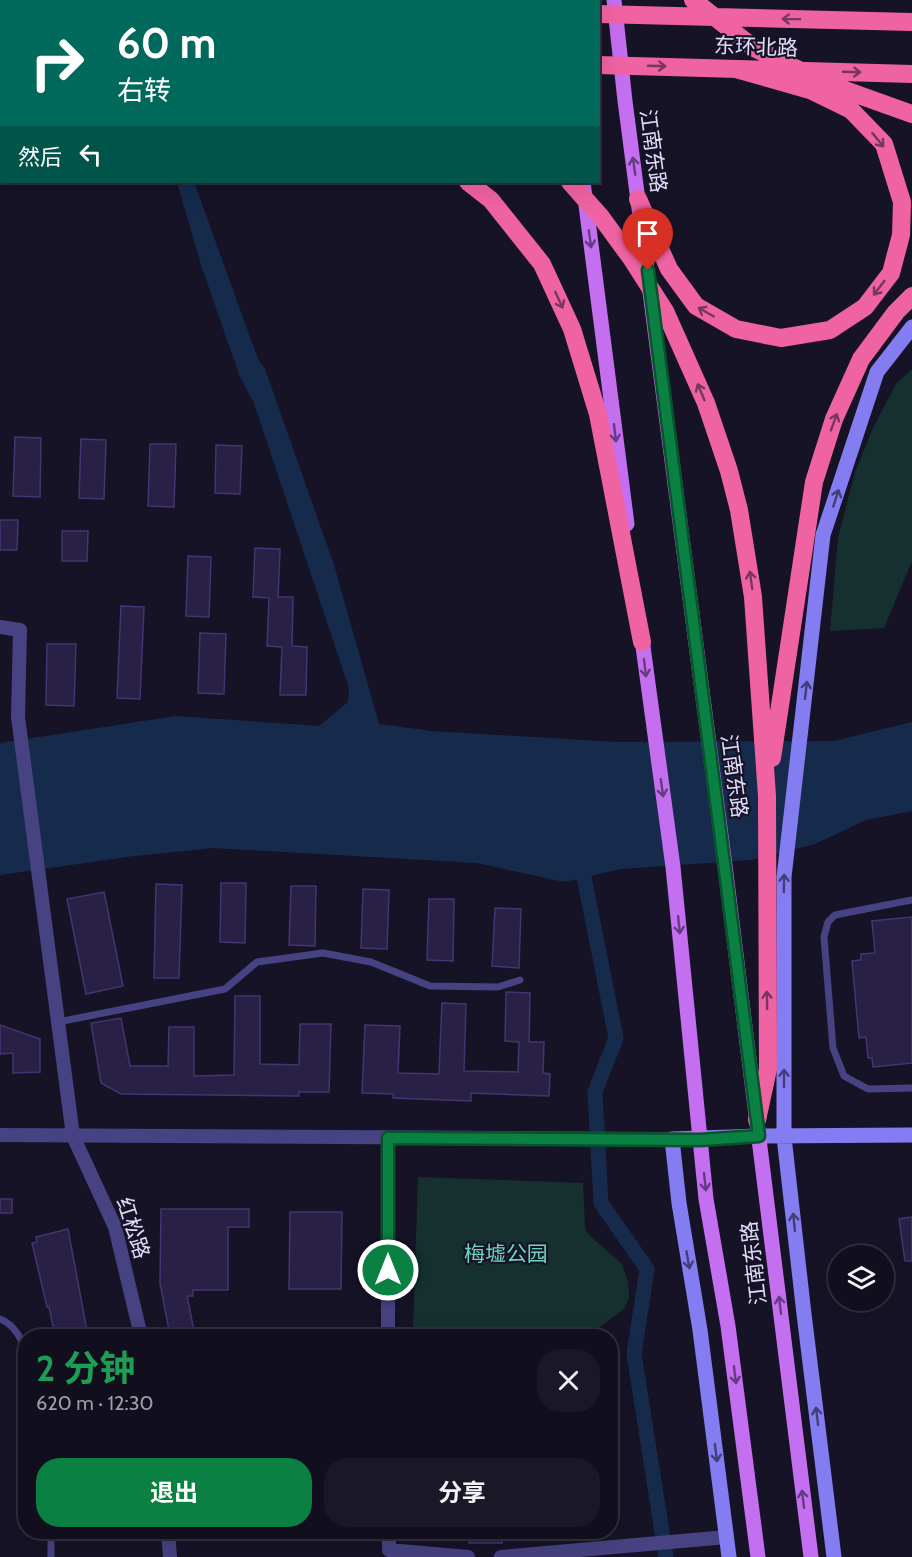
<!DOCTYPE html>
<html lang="zh">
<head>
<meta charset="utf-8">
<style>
	body { margin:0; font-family:Cabin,"Noto Sans SC",sans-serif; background:#1a1726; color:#f1f3f6; height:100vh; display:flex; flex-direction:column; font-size:22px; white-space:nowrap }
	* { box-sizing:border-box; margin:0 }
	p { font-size:20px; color:#9c9ca4 }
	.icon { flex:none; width:33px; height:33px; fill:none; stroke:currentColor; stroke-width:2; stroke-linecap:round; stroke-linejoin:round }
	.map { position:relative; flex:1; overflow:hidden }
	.details { position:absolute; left:18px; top:1329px; width:600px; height:210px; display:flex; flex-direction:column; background:#110e1d; border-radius:24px; box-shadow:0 6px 24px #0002,0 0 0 2px #302e3b }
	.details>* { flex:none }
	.hud { position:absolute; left:0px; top:0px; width:600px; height:183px; box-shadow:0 6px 24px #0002,0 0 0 2px #302e3b; background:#00695c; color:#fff; overflow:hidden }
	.controls { position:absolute; left:828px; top:1245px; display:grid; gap:12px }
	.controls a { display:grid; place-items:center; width:66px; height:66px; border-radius:50%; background:#110e1d; box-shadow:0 6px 24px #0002,0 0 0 2px #302e3b; font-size:30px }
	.pin { position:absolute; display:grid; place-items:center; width:51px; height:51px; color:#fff; margin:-62px -26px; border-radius:50% 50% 50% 0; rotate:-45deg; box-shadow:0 0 6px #0007 }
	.pin .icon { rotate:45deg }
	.me { position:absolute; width:66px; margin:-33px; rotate:0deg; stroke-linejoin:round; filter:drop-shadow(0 0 4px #0008) }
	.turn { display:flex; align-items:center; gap:21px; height:126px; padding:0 18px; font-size:27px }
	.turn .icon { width:78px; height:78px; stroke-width:2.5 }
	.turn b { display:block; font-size:42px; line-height:51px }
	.then { display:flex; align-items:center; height:57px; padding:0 18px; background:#0003; gap:12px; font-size:22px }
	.round { display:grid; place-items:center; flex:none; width:63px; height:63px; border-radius:24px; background:#1a1726 }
	.head { display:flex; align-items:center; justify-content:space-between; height:102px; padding:0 18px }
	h1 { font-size:36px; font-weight:700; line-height:45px; color:#1e9e55 }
	.primary-button { display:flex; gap:12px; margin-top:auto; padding:12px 18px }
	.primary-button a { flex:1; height:69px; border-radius:24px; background:#0b8043; color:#fff; font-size:24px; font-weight:700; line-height:69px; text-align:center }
	.primary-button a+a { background:#1a1726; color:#f1f3f6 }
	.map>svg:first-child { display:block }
	.green { fill:#163030 }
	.water { fill:#162a4c }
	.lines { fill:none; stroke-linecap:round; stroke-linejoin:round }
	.canal { stroke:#162a4c; stroke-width:15 }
	.building { fill:#292046; stroke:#433570; stroke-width:1.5 }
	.lane { stroke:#474281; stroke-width:7 }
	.street { stroke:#474281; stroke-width:14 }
	.secondary { stroke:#847df2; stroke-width:15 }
	.primary { stroke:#c46ef0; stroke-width:15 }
	.highway { stroke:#ef63a2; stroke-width:18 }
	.oneway { stroke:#78375e }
	.oneway2 { stroke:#653c81 }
	.oneway3 { stroke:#433d78 }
	.route-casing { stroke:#07532c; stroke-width:15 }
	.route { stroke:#0b8043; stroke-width:10 }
	.labels { text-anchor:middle; stroke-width:4.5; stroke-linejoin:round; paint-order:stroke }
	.street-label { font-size:21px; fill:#e1dcfb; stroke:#171327 }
	.park-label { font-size:21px; fill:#6ed5bf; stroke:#171327 }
</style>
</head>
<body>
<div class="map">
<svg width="912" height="1557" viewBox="0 0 912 1557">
	<rect width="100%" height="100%" fill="#171327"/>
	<!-- green -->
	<path class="green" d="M912,369V561L884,628L830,631L838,538L855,472L873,428L896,384Z
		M418,1177L583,1183L585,1229L589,1235L622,1264L628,1282L629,1298L624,1309L597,1329L413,1328Z"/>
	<!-- water -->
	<path class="water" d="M177,182H194L258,359L265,369L334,565L379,724L432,731L617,742L834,741L912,722V811L866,820L815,844L751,860L621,869L564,882L477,863L213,848L134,856L0,875V743L176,716L319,726L348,702L349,688L254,403L240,377L201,265Z"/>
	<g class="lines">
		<!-- canal -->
		<path class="canal" d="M580,857L616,1038L595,1092L601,1203L647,1269L634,1354L666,1557"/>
	</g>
	<!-- building -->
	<path class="building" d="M15,437L41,438L40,497L13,496Z
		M81,439L106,440L104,499L79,498Z
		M150,444H176L174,507L148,506Z
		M216,445L242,446L240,494L215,493Z
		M0,520H18L17,550H0Z
		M62,531H88L87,561H62Z
		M255,548L280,549L278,597H293L292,646L307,647L306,695H280L282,647L267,646L269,598L253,597Z
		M188,556L211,557L209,617L186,616Z
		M121,606L144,607L140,699L117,698Z
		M200,633L226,634L224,694L198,693Z
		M47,644H76L74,706L46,705Z
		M221,883H246L245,943L220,942Z
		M156,884L182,885L179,978H154Z
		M291,886H316L315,946L289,945Z
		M363,889L389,890L387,949L361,948Z
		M104,892L123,986L86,994L67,899Z
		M429,899H454L453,961L427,960Z
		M495,908L521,909L519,968L492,966Z
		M912,917V1063L873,1067L872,1058H868L866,1037L859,1038L852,961L861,960V954L875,953L872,921Z
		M506,992L530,993L529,1042H544L543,1073L550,1074L549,1096L471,1093V1101L393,1098V1094L362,1093L365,1025L400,1026L398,1073L439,1074L442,1003L466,1004L464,1071L518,1072L519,1042L505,1041Z
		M235,996H260V1064L299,1065L300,1024H331L329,1092H299V1096L121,1094L101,1083L91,1023L121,1018L130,1066H168L169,1027H194V1076L234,1075Z
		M0,1025L40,1039V1072L13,1073V1053L0,1054Z
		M0,1199H12V1213H0Z
		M161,1209H249V1227H228V1290H193V1296H187L195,1336H170L160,1283Z
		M290,1212H342L341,1289H289Z
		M912,1217V1261H905L899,1219Z
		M68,1229L88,1336H55L49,1307H47L32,1243L37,1242L36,1237Z
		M469,1532H502V1543H469Z"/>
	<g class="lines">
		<!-- lane -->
		<path class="lane" d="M912,900L835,915L828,922L824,937L833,1048L844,1076L868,1089L912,1088
			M58,1022L225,989L257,962L323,953L371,962L430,986L498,987L520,980
			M0,1319C14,1324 24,1341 26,1356
			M51,1532V1557"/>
		<!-- street -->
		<path class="street" d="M0,627L20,630L18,717L73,1136L115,1227L141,1336
			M0,1135L672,1139
			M388,1138V1336
			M168,1532L170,1557
			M389,1532V1550L468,1557
			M501,1557L727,1537"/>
		<!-- secondary -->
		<path class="secondary" d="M729,1557L700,1330L679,1203L672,1139L759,1136L912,1135
			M834,1557L804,1314L784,1137V877L823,535L877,372L912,327"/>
		<!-- primary -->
		<path class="primary" d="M560,0L561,2
			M614,0L625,101L725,866L811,1557
			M583,182L627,524
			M641,632L673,867L706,1199L728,1326L758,1557"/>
		<!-- highway -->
		<path class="highway" d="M7,0L69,2
			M322,0L325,2
			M417,0L422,2
			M693,0L754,48L828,84L912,114
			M598,14L912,22
			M0,47H2
			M598,65L912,74
			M0,77H2
			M468,182L491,200L542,264L572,329L598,414L642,642
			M570,182L601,217L631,258L665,311L706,403L729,471L739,510L753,597L767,796L768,1069L757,1120
			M638,199L669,269L696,306L736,329L781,338L830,330L865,307L891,273L901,235L902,202L884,144L851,110L810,90L736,69
			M772,758L814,482L834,419L861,359L896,312L912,296"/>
	</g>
	<!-- one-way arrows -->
	<defs><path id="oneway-shaft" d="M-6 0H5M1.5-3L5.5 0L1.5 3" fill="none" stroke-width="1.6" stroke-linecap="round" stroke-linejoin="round" transform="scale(1.5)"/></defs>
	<g class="oneway">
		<use href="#oneway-shaft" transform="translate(791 19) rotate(-179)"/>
		<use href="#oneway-shaft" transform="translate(657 66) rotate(2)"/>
		<use href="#oneway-shaft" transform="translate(852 72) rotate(2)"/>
		<use href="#oneway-shaft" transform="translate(878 140) rotate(51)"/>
		<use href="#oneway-shaft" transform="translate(879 288) rotate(127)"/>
		<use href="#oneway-shaft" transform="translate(559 300) rotate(65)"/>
		<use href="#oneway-shaft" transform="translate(706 312) rotate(-150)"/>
		<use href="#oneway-shaft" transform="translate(701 392) rotate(-113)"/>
		<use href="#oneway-shaft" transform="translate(834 422) rotate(-70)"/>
		<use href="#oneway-shaft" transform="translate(751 580) rotate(-98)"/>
		<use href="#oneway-shaft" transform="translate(767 1000) rotate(-91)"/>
	</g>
	<g class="oneway2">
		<use href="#oneway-shaft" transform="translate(634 166) rotate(-98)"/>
		<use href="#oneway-shaft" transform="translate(590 239) rotate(82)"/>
		<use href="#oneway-shaft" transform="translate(615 433) rotate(83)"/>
		<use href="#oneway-shaft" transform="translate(645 668) rotate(83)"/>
		<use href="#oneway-shaft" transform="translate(662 788) rotate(82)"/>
		<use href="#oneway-shaft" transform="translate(679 925) rotate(84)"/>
		<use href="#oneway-shaft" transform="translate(705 1182) rotate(84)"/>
		<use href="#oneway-shaft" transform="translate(780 1305) rotate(-97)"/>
		<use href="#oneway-shaft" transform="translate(735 1375) rotate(83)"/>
		<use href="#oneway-shaft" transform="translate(803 1499) rotate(-97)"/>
	</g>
	<g class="oneway3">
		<use href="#oneway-shaft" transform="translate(836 498) rotate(-72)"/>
		<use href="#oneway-shaft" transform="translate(806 690) rotate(-83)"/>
		<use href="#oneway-shaft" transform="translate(784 883) rotate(-89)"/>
		<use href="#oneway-shaft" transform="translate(784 1078) rotate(-90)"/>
		<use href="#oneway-shaft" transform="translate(794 1222) rotate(-96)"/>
		<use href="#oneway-shaft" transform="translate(688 1260) rotate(80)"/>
		<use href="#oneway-shaft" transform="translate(817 1416) rotate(-97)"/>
		<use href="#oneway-shaft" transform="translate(716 1453) rotate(83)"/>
	</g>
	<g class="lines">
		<defs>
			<path id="route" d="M388,1270V1138L700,1140L759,1136L648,270"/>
		</defs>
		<!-- route casing -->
		<use href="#route" class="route-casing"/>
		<!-- route -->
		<use href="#route" class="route"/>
	</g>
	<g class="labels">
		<!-- street labels -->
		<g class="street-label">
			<text transform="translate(756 47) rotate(2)" y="7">东环北路</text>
			<text transform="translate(653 151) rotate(82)" y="7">江南东路</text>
			<text transform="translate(734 776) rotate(82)" y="7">江南东路</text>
			<text transform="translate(133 1228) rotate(72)" y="7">红松路</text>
			<text transform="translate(754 1263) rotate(-97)" y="7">江南东路</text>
		</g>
		<!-- park labels -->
		<g class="park-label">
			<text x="506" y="1261">梅墟公园</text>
		</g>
	</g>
</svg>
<div class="controls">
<a><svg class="icon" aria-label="layers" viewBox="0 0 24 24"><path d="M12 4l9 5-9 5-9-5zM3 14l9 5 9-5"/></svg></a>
</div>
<div class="pin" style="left:648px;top:270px;background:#d93025"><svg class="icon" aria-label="arrive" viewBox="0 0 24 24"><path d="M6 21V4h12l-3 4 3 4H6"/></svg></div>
<svg class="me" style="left:388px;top:1270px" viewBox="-20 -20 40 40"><circle r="17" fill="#0b8043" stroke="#fff" stroke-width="3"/><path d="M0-11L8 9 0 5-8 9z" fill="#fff"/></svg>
<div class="hud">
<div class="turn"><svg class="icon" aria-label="right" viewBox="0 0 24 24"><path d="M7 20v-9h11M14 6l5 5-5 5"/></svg><div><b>60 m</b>右转</div></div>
<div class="then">然后<svg class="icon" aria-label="left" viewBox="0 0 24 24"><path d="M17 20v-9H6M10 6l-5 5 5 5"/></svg></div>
</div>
<section class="details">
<div class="head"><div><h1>2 分钟</h1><p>620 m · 12:30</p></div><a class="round"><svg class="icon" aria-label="close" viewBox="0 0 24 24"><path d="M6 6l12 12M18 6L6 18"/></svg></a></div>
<div class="primary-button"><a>退出</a><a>分享</a></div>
</section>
</div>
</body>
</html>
